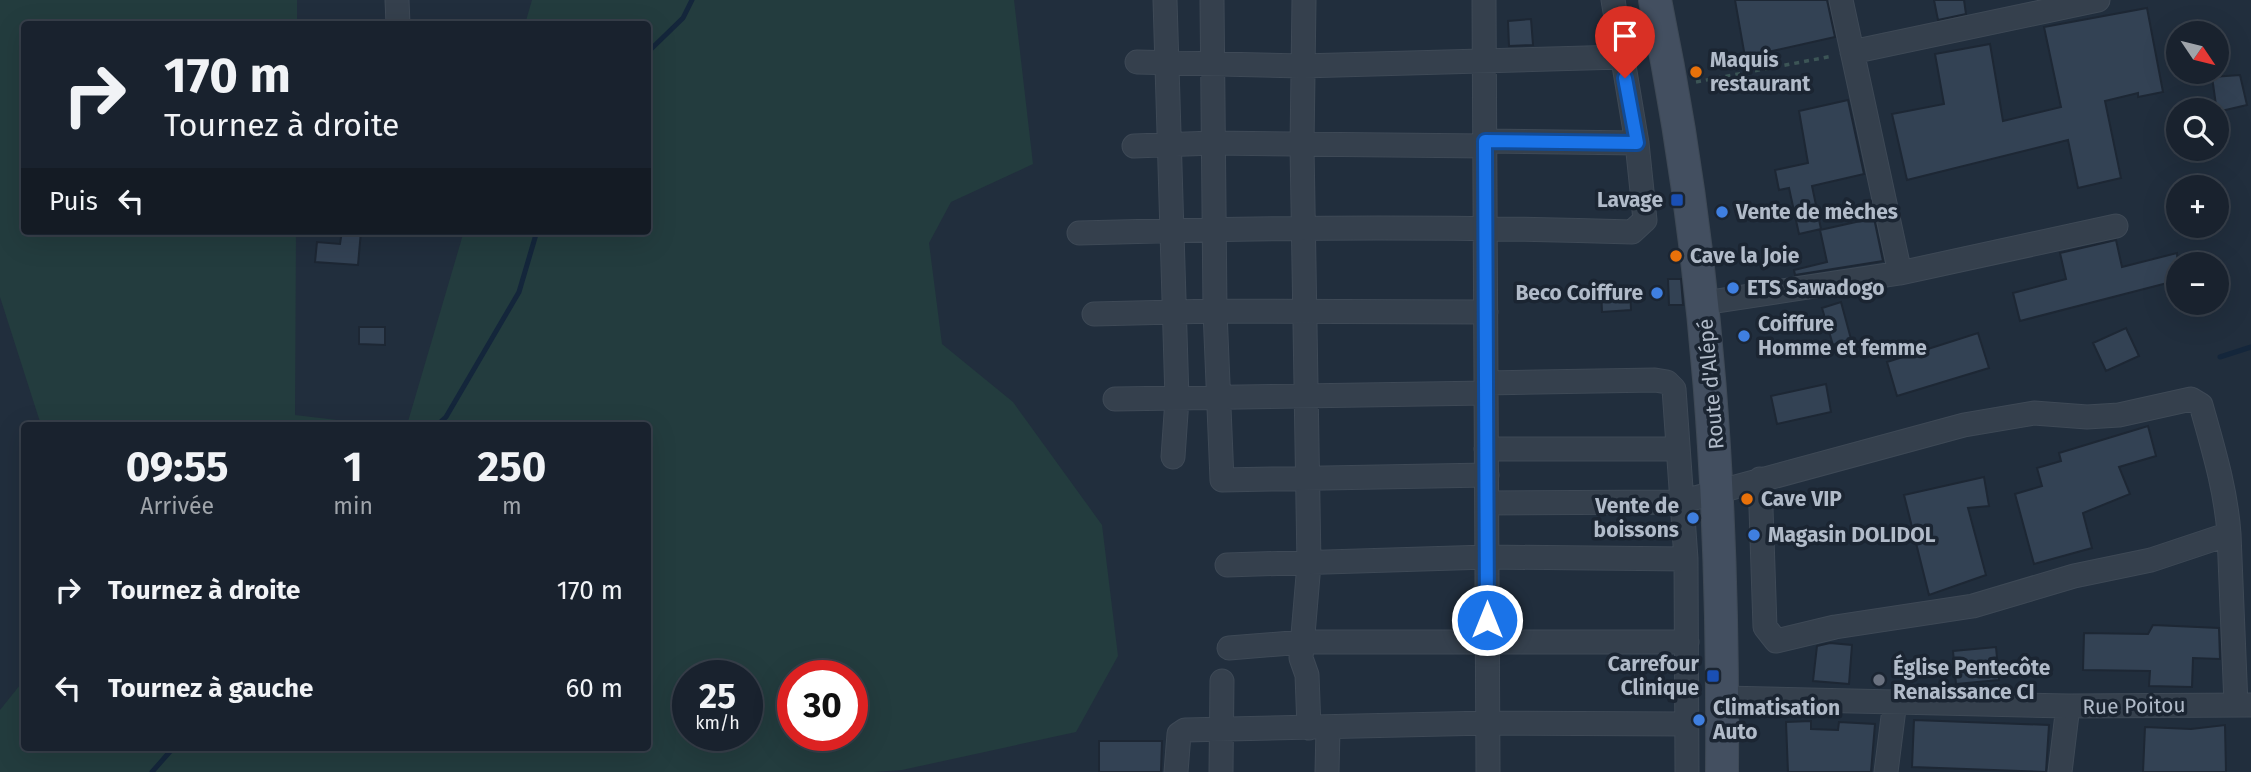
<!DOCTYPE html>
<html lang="fr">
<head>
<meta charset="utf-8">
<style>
	body { margin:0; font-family:"Fira Sans",sans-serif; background:#222a36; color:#f1f3f6; height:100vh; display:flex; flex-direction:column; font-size:26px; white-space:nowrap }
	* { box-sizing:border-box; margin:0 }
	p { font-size:23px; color:#9fa4aa }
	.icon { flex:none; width:38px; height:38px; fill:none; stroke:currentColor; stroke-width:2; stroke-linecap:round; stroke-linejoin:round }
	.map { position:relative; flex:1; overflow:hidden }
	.drawer { position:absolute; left:21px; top:422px; width:630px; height:329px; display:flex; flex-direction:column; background:#19222e; border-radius:7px; box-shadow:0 7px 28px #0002,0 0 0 2px #373f4a }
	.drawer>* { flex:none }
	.banner { position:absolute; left:21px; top:21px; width:630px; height:214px; border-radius:7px; box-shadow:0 7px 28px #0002,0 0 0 2px #373f4a; background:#19222e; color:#f1f3f6; overflow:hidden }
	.needle { width:46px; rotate:125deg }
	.fabs { position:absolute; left:2166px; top:21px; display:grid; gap:14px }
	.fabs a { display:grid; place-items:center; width:63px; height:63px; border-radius:50%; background:#19222e; box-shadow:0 7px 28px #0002,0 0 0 2px #373f4a; font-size:35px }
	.speed { position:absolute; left:672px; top:660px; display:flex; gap:14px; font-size:35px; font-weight:700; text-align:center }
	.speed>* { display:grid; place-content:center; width:91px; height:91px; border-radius:50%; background:#19222e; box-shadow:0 7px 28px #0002,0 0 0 2px #373f4a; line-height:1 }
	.speed small { font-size:18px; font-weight:400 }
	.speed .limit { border:10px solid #d22; background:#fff; color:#111 }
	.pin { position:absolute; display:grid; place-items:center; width:60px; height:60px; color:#fff; margin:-72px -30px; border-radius:50% 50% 50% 0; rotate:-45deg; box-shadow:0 0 7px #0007 }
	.pin .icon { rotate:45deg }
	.me { position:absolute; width:77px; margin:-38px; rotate:0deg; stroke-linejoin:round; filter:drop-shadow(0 0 5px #0008) }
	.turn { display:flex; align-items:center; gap:24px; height:147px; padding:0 28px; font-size:32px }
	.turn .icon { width:91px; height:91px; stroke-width:2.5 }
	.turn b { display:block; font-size:49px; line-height:60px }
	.then { display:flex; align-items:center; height:66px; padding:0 28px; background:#0003; gap:14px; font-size:26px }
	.eta { display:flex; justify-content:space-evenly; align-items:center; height:119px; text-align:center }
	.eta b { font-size:42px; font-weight:700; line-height:49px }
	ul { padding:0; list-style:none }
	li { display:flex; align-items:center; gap:21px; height:98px; padding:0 28px }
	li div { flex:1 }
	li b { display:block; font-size:26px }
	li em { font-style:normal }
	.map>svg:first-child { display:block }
	.green { fill:#233c3e; fill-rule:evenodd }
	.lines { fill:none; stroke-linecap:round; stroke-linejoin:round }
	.stream { stroke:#14263b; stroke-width:5 }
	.building { fill:#334254; stroke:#1d2734; stroke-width:2 }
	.street-casing { stroke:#3e4956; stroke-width:25 }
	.secondary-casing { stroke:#3e4956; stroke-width:34 }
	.path { stroke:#3c5556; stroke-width:3.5; stroke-dasharray:5 5; stroke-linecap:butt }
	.street { stroke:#35404d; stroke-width:23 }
	.secondary { stroke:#434f60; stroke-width:32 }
	.route-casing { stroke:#114b97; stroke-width:18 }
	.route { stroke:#1a73e8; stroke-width:12 }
	.food-dot { fill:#e8710a; stroke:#1b2532; stroke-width:2.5 }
	.transit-dot { fill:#1a4fb4; stroke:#1b2532; stroke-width:2.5 }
	.shop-dot { fill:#3f7fe0; stroke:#1b2532; stroke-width:2.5 }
	.worship-dot { fill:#6b7280; stroke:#1b2532; stroke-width:2.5 }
	.labels { text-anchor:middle; stroke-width:7; stroke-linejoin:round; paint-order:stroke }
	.poi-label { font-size:21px; font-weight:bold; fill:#b1bbc9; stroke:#1b2532; text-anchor:start }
	.street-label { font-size:21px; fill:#b1bbc9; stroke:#1b2532 }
</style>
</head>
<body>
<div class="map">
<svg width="2251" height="772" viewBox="0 0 2251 772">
	<rect width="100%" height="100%" fill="#212e3d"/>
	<!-- green -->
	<path class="green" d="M0,0H297V24H24V231H296L295,415L379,425H41L0,297Z
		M532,0H1014L1033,164L951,202L929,243L942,344L1013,402L1102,525L1118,656L1076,732L902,770L874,772H0V710L24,680V747H648V425H407L464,231H648V24H525ZM688,676H747V735H688ZM793,676H852V735H793Z"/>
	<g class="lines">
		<!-- stream -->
		<path class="stream" d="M648,52L683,18L692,0
			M2220,357L2251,347
			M437,425L446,417L519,292L537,231
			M152,772L174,747"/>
	</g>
	<!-- building -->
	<path class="building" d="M1735,0H1827L1835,37L1745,57Z
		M1934,0H1964L1966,14L1938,20Z
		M2147,8L2163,92L2138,97V93L2105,101L2121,178L2078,188L2068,140L1907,180L1892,114L1944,104L1935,54L1990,44L2003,121L2061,107L2044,27Z
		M1531,19L1533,45L1509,46L1508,21Z
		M2240,75L2247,105L2217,112L2212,77Z
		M1848,100L1864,174L1812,186L1821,229L1799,234L1789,188L1779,190L1775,170L1808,163L1799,111Z
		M1874,218L1883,261L1795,275L1794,270L1827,262L1820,230Z
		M342,231H361L358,265L315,262L317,242L340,244Z
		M2116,240L2122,267L2177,253L2179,280L2020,321L2013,293L2066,279L2060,253Z
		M1668,279H1681L1683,305H1669Z
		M1630,286L1631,310L1602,312L1601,287Z
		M1841,302L1851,339L1833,345L1822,308Z
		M359,327H385V345L359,344Z
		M2126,328L2139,356L2106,371L2093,343Z
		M1978,333L1989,368L1897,396L1887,362Z
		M1826,384L1831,412L1777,424L1771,396Z
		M2148,426L2156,456L2119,467L2130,494L2083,513L2092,548L2034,564L2015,494L2042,486L2037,468L2061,461L2059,453Z
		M1984,477L1989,506L1968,508L1986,575L1929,595L1904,495Z
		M2153,625L2219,628L2220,659L2193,658L2192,687L2149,686L2150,671L2083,670L2084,633L2148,634Z
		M1830,643L1852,645L1849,684L1813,681L1817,646Z
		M1996,647L1999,680L1956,684L1953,651Z
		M1914,720L2049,725L2046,772L1912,767Z
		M1811,721V729L1838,730L1839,722L1875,724L1871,772H1788L1786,722Z
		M2225,725L2226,772H2143L2145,727L2191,729Z
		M1099,741H1162L1161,772H1099Z"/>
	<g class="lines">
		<defs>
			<path id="street" d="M397,0L398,24
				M1165,0L1177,399L1173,457
				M1212,0L1215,311L1222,480L1487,475
				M1304,0L1302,146L1309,564L1301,658L1307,675L1309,728
				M1484,0L1488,772
				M1841,0L1900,273
				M1852,52L2098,0
				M1137,62L1302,66L1621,57
				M1485,141L1637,143
				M1134,146L1213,143L1485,146
				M1079,233C1263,227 1448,226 1632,232L1645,220L1637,143L1613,0
				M1704,303L1900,273L2116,226
				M1094,314L1215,311L1486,312
				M1486,383L1655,380L1667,382L1674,389L1686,559L1687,772
				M1115,399L1486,393
				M1486,449H1677
				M1760,479L1765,627L1776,641L1835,627L1973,606L2074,576L2151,560L2229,534L2236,705
				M1487,503L1680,502L1964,425L2034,413L2087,417L2119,415L2191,399L2201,405C2213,448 2226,490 2229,534
				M1227,565L1487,557L1686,559
				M1229,648L1303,642H1687
				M1723,698L2068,706L2251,705
				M1176,772L1179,734L1185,730L1488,723L1687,724
				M1221,772L1222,681
				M1327,772L1328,729
				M1886,772L1895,701
				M2060,772L2068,706"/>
			<path id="secondary" d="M1655,0C1709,261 1724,506 1722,772"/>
		</defs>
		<!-- street casing -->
		<use href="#street" class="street-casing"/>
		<!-- secondary casing -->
		<use href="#secondary" class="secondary-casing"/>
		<!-- path -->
		<path class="path" d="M1696,82L1833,56"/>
		<!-- street -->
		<use href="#street" class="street"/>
		<!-- secondary -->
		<use href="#secondary" class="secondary"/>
	</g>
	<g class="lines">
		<defs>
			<path id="route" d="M1487,620L1485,141L1637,143L1625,78"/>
		</defs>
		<!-- route casing -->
		<use href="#route" class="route-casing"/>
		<!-- route -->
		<use href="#route" class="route"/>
	</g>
	<!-- markers -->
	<g class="food-dot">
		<circle cx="1696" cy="72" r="7"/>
		<circle cx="1676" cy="256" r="7"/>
		<circle cx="1747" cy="499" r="7"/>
	</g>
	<g class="transit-dot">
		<rect x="1670" y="193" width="14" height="14" rx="3.5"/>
		<rect x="1706" y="669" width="14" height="14" rx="3.5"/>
	</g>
	<g class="shop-dot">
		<circle cx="1722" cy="212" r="7"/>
		<circle cx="1733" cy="288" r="7"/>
		<circle cx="1657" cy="293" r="7"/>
		<circle cx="1744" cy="336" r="7"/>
		<circle cx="1693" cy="518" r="7"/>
		<circle cx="1754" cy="535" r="7"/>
		<circle cx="1699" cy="720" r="7"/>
	</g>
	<circle class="worship-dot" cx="1879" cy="680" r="7"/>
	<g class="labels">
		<!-- poi labels -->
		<g class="poi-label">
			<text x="1710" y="67">Maquis<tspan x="1710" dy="24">restaurant</tspan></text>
			<text x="1663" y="207" text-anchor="end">Lavage</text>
			<text x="1736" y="219">Vente de mèches</text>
			<text x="1690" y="263">Cave la Joie</text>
			<text x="1747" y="295">ETS Sawadogo</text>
			<text x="1643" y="300" text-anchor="end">Beco Coiffure</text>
			<text x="1758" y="331">Coiffure<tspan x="1758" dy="24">Homme et femme</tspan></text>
			<text x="1761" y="506">Cave VIP</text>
			<text x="1679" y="513" text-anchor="end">Vente de<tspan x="1679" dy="24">boissons</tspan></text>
			<text x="1768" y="542">Magasin DOLIDOL</text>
			<text x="1699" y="671" text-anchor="end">Carrefour<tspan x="1699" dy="24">Clinique</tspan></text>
			<text x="1893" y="675">Église Pentecôte<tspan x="1893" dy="24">Renaissance CI</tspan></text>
			<text x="1713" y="715">Climatisation<tspan x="1713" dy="24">Auto</tspan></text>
		</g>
		<!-- street labels -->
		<g class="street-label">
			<text transform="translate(1711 384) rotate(-95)" y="7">Route d'Alépé</text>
			<text transform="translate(2134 706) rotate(-1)" y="7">Rue Poitou</text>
		</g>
	</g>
</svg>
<div class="fabs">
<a><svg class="needle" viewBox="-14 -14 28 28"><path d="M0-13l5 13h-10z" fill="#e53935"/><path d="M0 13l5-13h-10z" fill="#9fa4aa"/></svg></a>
<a><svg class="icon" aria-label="search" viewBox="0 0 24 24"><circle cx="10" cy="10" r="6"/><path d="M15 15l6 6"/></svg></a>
<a>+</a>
<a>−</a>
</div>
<div class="speed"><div>25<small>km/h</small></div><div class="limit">30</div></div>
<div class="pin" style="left:1625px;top:78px;background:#d93025"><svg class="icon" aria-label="arrive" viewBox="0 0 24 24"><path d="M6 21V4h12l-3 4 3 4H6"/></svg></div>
<svg class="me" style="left:1487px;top:620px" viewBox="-20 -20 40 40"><circle r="17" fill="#1a73e8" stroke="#fff" stroke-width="3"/><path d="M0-11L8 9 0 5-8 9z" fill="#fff"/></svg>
<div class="banner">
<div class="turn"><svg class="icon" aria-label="right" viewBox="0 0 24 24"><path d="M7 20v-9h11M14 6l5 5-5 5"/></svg><div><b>170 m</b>Tournez à droite</div></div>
<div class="then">Puis<svg class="icon" aria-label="left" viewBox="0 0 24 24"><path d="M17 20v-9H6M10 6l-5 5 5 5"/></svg></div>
</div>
<section class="drawer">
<div class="eta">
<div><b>09:55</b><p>Arrivée</p></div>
<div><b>1</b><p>min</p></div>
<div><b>250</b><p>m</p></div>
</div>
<ul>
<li><svg class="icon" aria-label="right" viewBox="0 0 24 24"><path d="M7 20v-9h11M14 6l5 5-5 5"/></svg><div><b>Tournez à droite</b></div><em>170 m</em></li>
<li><svg class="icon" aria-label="left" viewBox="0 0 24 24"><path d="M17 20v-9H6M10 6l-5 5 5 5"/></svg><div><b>Tournez à gauche</b></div><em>60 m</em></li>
</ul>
</section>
</div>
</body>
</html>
